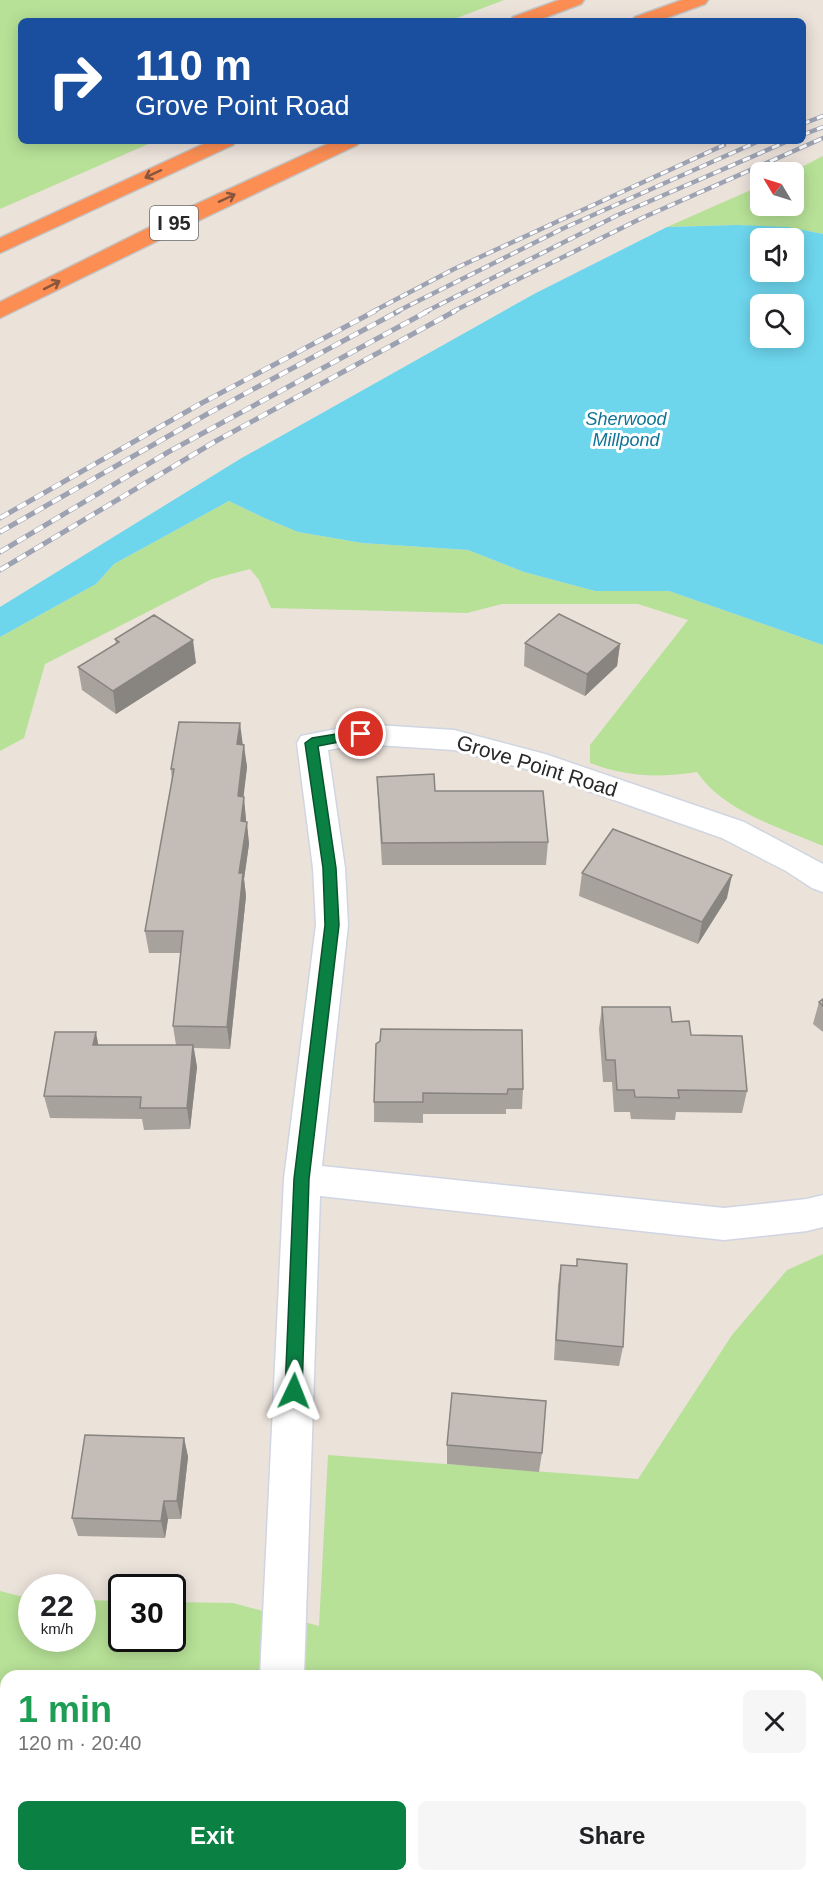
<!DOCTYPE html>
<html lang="en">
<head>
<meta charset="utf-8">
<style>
	body { margin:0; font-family:Helvetica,sans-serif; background:#f6f6f6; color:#202124; height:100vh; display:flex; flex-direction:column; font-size:22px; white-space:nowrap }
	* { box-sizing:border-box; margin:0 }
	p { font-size:20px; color:#757577 }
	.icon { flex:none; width:33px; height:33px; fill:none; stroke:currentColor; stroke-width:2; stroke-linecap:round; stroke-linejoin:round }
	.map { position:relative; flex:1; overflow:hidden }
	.panel { position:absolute; left:0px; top:1670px; width:824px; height:212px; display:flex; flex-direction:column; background:#fff; border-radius:18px 18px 0 0; box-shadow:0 3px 15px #0003 }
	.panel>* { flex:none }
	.guide { position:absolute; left:18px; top:18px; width:788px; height:126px; border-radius:9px; box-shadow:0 3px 15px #0003; background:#1a4fa0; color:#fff; overflow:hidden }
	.needle { width:39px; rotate:308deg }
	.controls { position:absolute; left:750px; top:162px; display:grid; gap:12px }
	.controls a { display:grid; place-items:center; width:54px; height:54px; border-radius:9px; background:#fff; box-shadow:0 3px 15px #0003; font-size:30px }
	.speed { position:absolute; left:18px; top:1574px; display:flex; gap:12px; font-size:30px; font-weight:700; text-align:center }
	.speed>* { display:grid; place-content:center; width:78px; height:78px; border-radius:50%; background:#fff; box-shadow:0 3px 15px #0003; line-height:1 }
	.speed small { font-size:15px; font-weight:400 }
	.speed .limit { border:3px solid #111; border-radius:9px; background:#fff; color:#111 }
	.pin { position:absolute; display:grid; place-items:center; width:51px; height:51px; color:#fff; margin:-26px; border:3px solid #fff; border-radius:50%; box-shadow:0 2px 6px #0007 }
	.me { position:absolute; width:66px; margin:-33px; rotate:2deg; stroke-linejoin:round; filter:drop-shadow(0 0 4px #0008) }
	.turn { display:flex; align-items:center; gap:21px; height:126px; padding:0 18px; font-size:27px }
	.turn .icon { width:78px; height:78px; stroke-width:2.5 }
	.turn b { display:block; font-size:42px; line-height:51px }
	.round { display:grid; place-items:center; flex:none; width:63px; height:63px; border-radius:9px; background:#f6f6f6 }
	.overview { display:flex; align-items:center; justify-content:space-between; height:102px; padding:0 18px }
	h1 { font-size:36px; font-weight:700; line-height:45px; color:#1e9e55 }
	.primary-button { display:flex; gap:12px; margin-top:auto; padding:12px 18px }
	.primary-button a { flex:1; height:69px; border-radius:9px; background:#0b8043; color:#fff; font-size:24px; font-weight:700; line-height:69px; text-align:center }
	.primary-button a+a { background:#f6f6f6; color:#202124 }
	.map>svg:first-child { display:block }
	.green { fill:#b7e197 }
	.water { fill:#6dd6ed; fill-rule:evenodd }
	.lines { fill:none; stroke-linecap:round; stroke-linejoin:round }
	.minor-casing { stroke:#d0d5e2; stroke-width:3 }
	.highway-casing { stroke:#c3c3c3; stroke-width:3 }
	.minor { fill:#fff; fill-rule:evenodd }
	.highway { fill:#fc8e54; fill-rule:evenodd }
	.rail-far1-casing { stroke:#9da2b3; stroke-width:4.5 }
	.rail-casing { stroke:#9da2b3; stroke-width:5 }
	.rail-far1 { stroke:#fff; stroke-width:3; stroke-dasharray:8; stroke-linecap:butt }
	.rail { stroke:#fff; stroke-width:4; stroke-dasharray:10; stroke-linecap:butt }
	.wall { fill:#a8a29d }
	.shaded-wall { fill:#888480 }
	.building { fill:#c3bcb7; stroke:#888480; stroke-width:1.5 }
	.oneway { stroke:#88563c }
	.route { fill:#0b8043; stroke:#07532c; stroke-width:1.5 }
	.labels { text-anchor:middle; stroke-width:6; stroke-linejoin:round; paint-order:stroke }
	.far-water-label { font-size:18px; font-style:italic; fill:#0f7496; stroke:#fff }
	.shield { fill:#fff; stroke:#696969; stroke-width:1.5 }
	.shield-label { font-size:20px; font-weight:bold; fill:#292929 }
	.street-label { font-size:21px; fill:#292929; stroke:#fff }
</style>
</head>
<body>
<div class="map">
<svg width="823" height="1880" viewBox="0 0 823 1880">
	<rect width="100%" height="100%" fill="#ebe2da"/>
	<!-- green -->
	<path class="green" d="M0,0H504L449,21H21V141H155L0,209Z
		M823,156V234C771,223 720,225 667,227L760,186V206H794L792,172Z
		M229,501L262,517L298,532L362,543L468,550L524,572L595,591H669L823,645V846C781,828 723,811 697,772C659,778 627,777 590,763V745L688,620L638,604H502L467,613L271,608L259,580L250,569L212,579L45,664L24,738L0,751V637L96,584L114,564Z
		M823,1254V1880H716L717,1875H818V1676H656L645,1673L643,1676H6V1875H248V1880H0V1591L31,1599L32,1638H82L83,1600L121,1601L122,1638H172L173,1602L233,1603L319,1626L328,1455L638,1479L732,1335L787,1270Z"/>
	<!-- water -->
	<path class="water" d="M737,225L788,227L823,234V645L669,591H595L524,572L468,550L362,543L298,532L262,517L229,501L114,564L96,584L0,637V607L240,459L534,294L667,227ZM760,238H794V272H760ZM760,304H794V338H760Z"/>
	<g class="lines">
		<defs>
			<path id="minor" d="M361,724L454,730L545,754L744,822L823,864V892L812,888L786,871L722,838L526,769L454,750L361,744L328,750L345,868L348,925L322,1166L724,1208L807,1199L823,1195V1227L807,1231L724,1240L320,1196L304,1676H260L284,1179L316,925L313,868L297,743L301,736Z
				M250,1875H298V1880H250Z"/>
			<path id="highway" d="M559,0H584L581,4L536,21H510L513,17Z
				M682,0H708L705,4L658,21H632L635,17Z
				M210,141H236L233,145L0,253V238Z
				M334,141H360L357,145L206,217L0,318V302L190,207Z"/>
		</defs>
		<!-- minor casing -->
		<use href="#minor" class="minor-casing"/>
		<!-- highway casing -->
		<use href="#highway" class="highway-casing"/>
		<!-- minor -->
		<use href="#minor" class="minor"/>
		<!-- highway -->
		<use href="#highway" class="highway"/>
		<defs>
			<path id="rail-far1" d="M802,124L823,116
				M802,135L823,127
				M372,312L454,269L724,145
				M396,312L564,228L759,141
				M425,312L618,215L788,141
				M452,312L642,218L823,138"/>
			<path id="rail" d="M0,518L200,404L375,311
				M0,532L209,413L399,311
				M0,552L170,451L428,311
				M0,570L216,441L455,311"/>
		</defs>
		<!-- rail-far1 casing -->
		<use href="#rail-far1" class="rail-far1-casing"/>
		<!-- rail casing -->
		<use href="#rail" class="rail-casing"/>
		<!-- rail-far1 -->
		<use href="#rail-far1" class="rail-far1"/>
		<!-- rail -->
		<use href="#rail" class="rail"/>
	</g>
	<!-- wall -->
	<path class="wall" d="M115,639L196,663L116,714L82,690L78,667L116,644Z
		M525,643L620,644L617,666L585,696L524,666Z
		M243,744L247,767L243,797L249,844L244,879L246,896L230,1049L194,1048L197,1067L190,1129L144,1130L142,1119L50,1118L44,1096L98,1045H176L173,1026L181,953H149L145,931L172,780L171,769Z
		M377,777L435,791L548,842L546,865H382L378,800Z
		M582,873L727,898L698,944L579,896Z
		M823,999V1032L813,1024L819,1002Z
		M602,1007L672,1022L691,1035L747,1091L742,1113L676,1112L675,1120L631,1119L630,1112H614L612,1082H603L599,1029Z
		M376,1044L523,1089L522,1109H506V1114H423V1123L374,1122V1102Z
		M561,1265L623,1347L619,1366L554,1360L558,1285Z
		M184,1438L188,1457L181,1519H168L165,1538L78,1536L72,1518Z
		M447,1445L542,1453L539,1472L447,1464Z"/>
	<!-- shaded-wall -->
	<path class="shaded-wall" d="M193,640L196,663L116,714L113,691Z
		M620,644L617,666L585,696L587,674Z
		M240,723L243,746L237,744Z
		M244,745L247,767L241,819L238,796Z
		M244,797L246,819L243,844L241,821Z
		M247,822L249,844L244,879L246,896L230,1049L227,1027L239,873Z
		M732,875L727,898L698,944L702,922Z
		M96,1032L100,1054L93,1045Z
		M193,1045L197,1067L190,1129L187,1108Z
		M184,1438L188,1457L181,1519L177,1501Z
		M164,1501L168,1519L165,1538L161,1521Z"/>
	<!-- building -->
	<path class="building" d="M559,614L620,644L587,674L525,643Z
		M154,615L193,640L113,691L78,667L119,642L115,639Z
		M179,722L240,723L237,744L244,745L238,796L244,797L241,821L247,822L239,873H243L227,1027L173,1026L183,931H145L174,769H171Z
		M434,774L435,791H543L548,842L382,843L377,777Z
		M613,829L732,875L702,922L582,873Z
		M823,999V1006L819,1002Z
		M602,1007H670L672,1022L689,1021L691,1035L742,1036L747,1091L678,1090L679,1098L635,1097L634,1090H617L615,1060H606Z
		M381,1029L522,1030L523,1089H508L507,1094L423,1093V1102H374L376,1044L380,1041Z
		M55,1032H96L93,1045H193L187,1108H140L141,1097L44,1096Z
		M577,1259L627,1264L623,1347L556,1340L561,1265L577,1266Z
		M452,1393L546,1401L542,1453L447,1445Z
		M85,1435L184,1438L177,1501H164L161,1521L72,1518Z
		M415,1875H493L509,1880H414Z
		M536,1875H611L610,1880H535Z"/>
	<!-- one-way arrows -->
	<defs><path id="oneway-shaft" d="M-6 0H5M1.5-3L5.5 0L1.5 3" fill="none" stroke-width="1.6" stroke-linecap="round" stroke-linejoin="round" transform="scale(1.5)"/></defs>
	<g class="oneway">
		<use href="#oneway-shaft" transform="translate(153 174) rotate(155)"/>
		<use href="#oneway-shaft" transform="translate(227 198) rotate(-25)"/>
		<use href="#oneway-shaft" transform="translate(52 285) rotate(-27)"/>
	</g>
	<!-- route -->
	<path class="route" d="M361,730L367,734L365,737L318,746L336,868L339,925L309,1179L302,1391L299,1396L294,1398L288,1396L285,1391L294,1179L325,925L323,868L305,743L312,738Z"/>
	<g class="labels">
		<!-- far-water labels -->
		<g class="far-water-label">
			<text x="626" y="425">Sherwood<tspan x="626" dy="21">Millpond</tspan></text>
		</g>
		<!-- shield labels -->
		<rect class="shield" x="150" y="206" width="48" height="34" rx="4.5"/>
		<g class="shield-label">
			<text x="174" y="230">I 95</text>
		</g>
		<!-- street labels -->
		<g class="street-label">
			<text transform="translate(537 766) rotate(17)" y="7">Grove Point Road</text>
		</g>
	</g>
</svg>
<div class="controls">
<a><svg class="needle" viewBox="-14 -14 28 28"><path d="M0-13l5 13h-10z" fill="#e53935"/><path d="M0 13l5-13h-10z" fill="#757577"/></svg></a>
<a><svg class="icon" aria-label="sound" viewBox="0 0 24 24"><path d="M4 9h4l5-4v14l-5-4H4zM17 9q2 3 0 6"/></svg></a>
<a><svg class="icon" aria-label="search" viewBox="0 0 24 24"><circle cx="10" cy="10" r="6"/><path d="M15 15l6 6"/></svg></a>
</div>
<div class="speed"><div>22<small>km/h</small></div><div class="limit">30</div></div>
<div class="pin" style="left:361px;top:734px;background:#d93025"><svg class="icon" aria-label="arrive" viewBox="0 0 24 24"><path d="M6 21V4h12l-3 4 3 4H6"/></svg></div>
<svg class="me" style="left:294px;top:1391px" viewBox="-20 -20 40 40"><path d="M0-17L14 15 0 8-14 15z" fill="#0b8043" stroke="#fff" stroke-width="4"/></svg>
<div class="guide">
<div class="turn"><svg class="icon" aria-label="right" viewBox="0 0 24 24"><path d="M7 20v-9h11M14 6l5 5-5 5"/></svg><div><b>110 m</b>Grove Point Road</div></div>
</div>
<section class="panel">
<div class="overview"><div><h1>1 min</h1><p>120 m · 20:40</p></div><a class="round"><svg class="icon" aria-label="close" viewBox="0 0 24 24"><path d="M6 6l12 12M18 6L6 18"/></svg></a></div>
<div class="primary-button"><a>Exit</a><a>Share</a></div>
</section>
</div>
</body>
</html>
